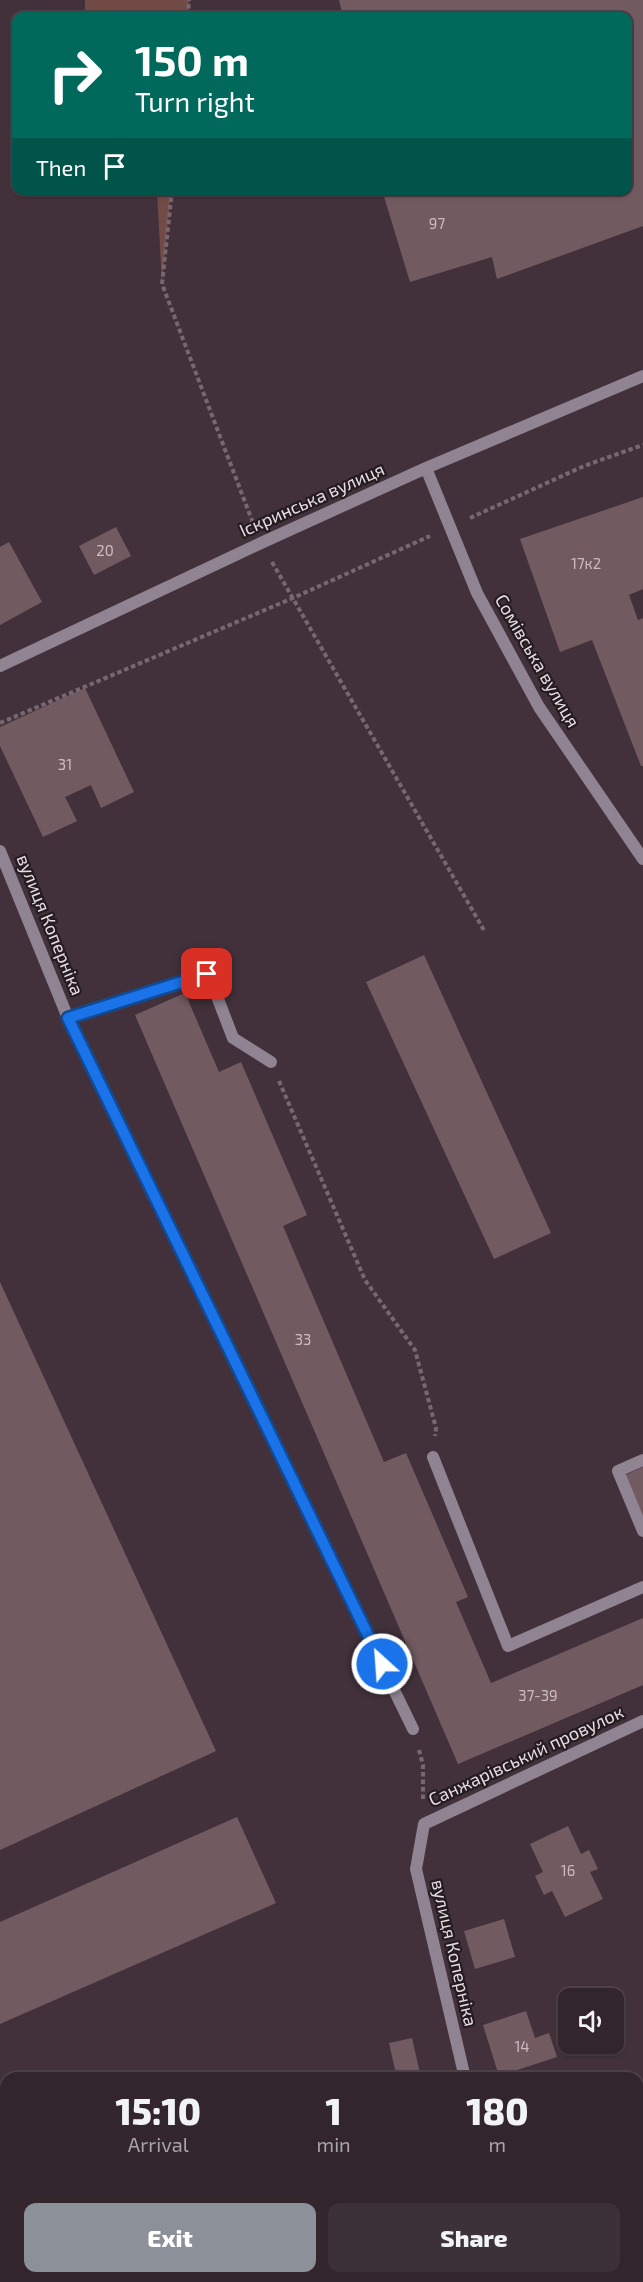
<!DOCTYPE html>
<meta charset="utf-8">
<style>
body{margin:0;font-family:"Exo 2",sans-serif;background:#3d3138;color:#f1f3f6;height:100vh;display:flex;flex-direction:column;font-size:22px;white-space:nowrap}
*{box-sizing:border-box;margin:0}
p{font-size:20px;color:#a8a5a9}
.icon{flex:none;width:33px;height:33px;fill:none;stroke:currentColor;stroke-width:2;stroke-linecap:round;stroke-linejoin:round}
.map{position:relative;flex:1;overflow:hidden}
.drawer{position:absolute;left:0px;top:2072px;width:644px;height:212px;display:flex;flex-direction:column;background:#32252c;border-radius:18px 18px 0 0;box-shadow:0 2px 4px #0004,0 0 0 2px #4d4248}
.drawer>*{flex:none}
.top-card{position:absolute;left:12px;top:12px;width:620px;height:183px;border-radius:12px;box-shadow:0 2px 4px #0004,0 0 0 2px #4d4248;background:#00695c;color:#fff;overflow:hidden}
.controls{position:absolute;left:558px;top:1988px;display:grid;gap:12px}
.controls a{display:grid;place-items:center;width:66px;height:66px;border-radius:12px;background:#32252c;box-shadow:0 2px 4px #0004,0 0 0 2px #4d4248;font-size:30px}
.pin{position:absolute;display:grid;place-items:center;width:51px;height:51px;color:#fff;margin:-26px;border-radius:12px;box-shadow:0 3px 9px #0006}
.me{position:absolute;width:66px;margin:-33px;rotate:334deg;stroke-linejoin:round;filter:drop-shadow(0 0 4px #0008)}
.turn{display:flex;align-items:center;gap:21px;height:126px;padding:0 24px;font-size:27px}
.turn .icon{width:78px;height:78px;stroke-width:2.5}
.turn b{display:block;font-size:42px;line-height:51px}
.then{display:flex;align-items:center;height:57px;padding:0 24px;background:#0003;gap:12px;font-size:22px}
.eta{display:flex;justify-content:space-evenly;align-items:center;height:102px;text-align:center}
.eta b{font-size:36px;font-weight:800;line-height:42px}
.primary-button{display:flex;gap:12px;margin-top:auto;padding:12px 24px}
.primary-button a{flex:1;height:69px;border-radius:12px;background:#8c9099;color:#fff;font-size:24px;font-weight:800;line-height:69px;text-align:center}
.primary-button a+a{background:#3d3138;color:#f1f3f6}
.map>svg:first-child{display:block}
</style>
<div class="map">
<svg width="643" height="2282" viewBox="0 0 643 2282">
<rect width="100%" height="100%" fill="#42313b"/>
<path fill="#724a46" d="M 85,0 L 189,0 L 188,16 L 85,16 Z
M 157,191 L 171,191 L 162,284 Z"/>
<path fill="#715b60" d="M 339,0 L 643,0 L 643,226 L 497,279 L 492,257 L 410,282 L 382,190 L 627,190 L 627,16 L 343,16 Z
M 643,497 L 643,589 L 629,595 L 638,620 L 643,618 L 643,766 L 641,766 L 592,640 L 560,652 L 520,539 Z
M 116,527 L 131,556 L 94,575 L 79,546 Z
M 9,542 L 42,602 L 0,625 L 0,547 Z
M 85,688 L 134,792 L 101,808 L 91,785 L 65,797 L 77,821 L 43,837 L 0,746 L 0,727 Z
M 424,955 L 551,1233 L 494,1259 L 366,982 Z
M 185,993 L 219,1072 L 241,1062 L 307,1215 L 283,1226 L 384,1462 L 406,1453 L 468,1597 L 456,1602 L 491,1683 L 643,1618 L 643,1685 L 458,1764 L 135,1015 Z
M 0,1282 L 216,1751 L 0,1850 Z
M 643,1467 L 643,1516 L 623,1476 Z
M 237,1817 L 276,1903 L 0,2024 L 0,1922 Z
M 568,1826 L 581,1854 L 589,1850 L 598,1869 L 590,1872 L 603,1899 L 565,1917 L 552,1891 L 544,1895 L 535,1876 L 543,1872 L 530,1844 Z
M 504,1919 L 515,1957 L 475,1969 L 464,1931 Z
M 526,2011 L 535,2038 L 549,2033 L 557,2057 L 499,2076 L 483,2025 Z
M 412,2038 L 421,2078 L 397,2078 L 389,2043 Z"/>
<g fill="none" stroke-linecap="round" stroke-linejoin="round">
<path stroke="#776870" stroke-width="4" stroke-dasharray="4.5 3" stroke-linecap="butt" d="M 188,16 L 189,0
M 172,190 L 162,284 L 253,523
M 470,518 L 584,466 L 643,445
M 272,562 L 485,932
M 0,723 L 293,598 L 430,536
M 279,1081 L 365,1280 L 415,1350 L 436,1428 L 435,1436
M 419,1750 L 423,1765 L 423,1799"/>
<path stroke="#908392" stroke-width="12" d="M 68,1018 L 208,973 L 233,1038 L 271,1062
M 433,1457 L 508,1646 L 643,1587
M 643,1460 L 618,1471 L 643,1531"/>
<path stroke="#908392" stroke-width="12" d="M 426,468 L 477,593 L 539,707 L 643,859
M 0,666 L 261,543 L 426,468 L 643,376
M 0,851 L 68,1018 L 413,1729
M 465,2078 L 416,1869 L 424,1824 L 643,1721
M 513,2277 L 514,2282"/>
</g>
<g fill="none" stroke-linecap="round" stroke-linejoin="round">
<defs>
<path id="route" d="M 207,974 L 68,1018 L 382,1664"/>
</defs>
<use href="#route" stroke="#114b97" stroke-width="15"/>
<use href="#route" stroke="#1a73e8" stroke-width="10"/>
</g>
<g text-anchor="middle" stroke-width="4.5" stroke-linejoin="round" paint-order="stroke">
<g font-size="15" fill="#cbbcc2">
<text x="437" y="229">97</text>
<text x="105" y="556">20</text>
<text x="586" y="569">17к2</text>
<text x="65" y="770">31</text>
<text x="303" y="1345">33</text>
<text x="538" y="1701">37-39</text>
<text x="568" y="1876">16</text>
<text x="522" y="2052">14</text>
</g>
<g font-size="18" fill="#e9dde3" stroke="#241c20">
<text transform="translate(312 500) rotate(-24)" y="6">Іскринська вулиця</text>
<text transform="translate(537 661) rotate(60)" y="6">Сомівська вулиця</text>
<text transform="translate(50 925) rotate(68)" y="6">вулиця Коперніка</text>
<text transform="translate(526 1756) rotate(-25)" y="6">Санжарівський провулок</text>
<text transform="translate(454 1953) rotate(77)" y="6">вулиця Коперніка</text>
</g>
</g>
</svg>
<div class="controls">
<a><svg class="icon" aria-label="sound" viewBox="0 0 24 24"><path d="M4 9h4l5-4v14l-5-4H4zM17 9q2 3 0 6"/></svg></a>
</div>
<div class="pin" style="left:207px;top:974px;background:#d93025"><svg class="icon" aria-label="arrive" viewBox="0 0 24 24"><path d="M6 21V4h12l-3 4 3 4H6"/></svg></div>
<svg class="me" style="left:382px;top:1664px" viewBox="-20 -20 40 40"><circle r="17" fill="#1a73e8" stroke="#fff" stroke-width="3"/><path d="M0-11L8 9 0 5-8 9z" fill="#fff"/></svg>
<div class="top-card">
<div class="turn"><svg class="icon" aria-label="right" viewBox="0 0 24 24"><path d="M7 20v-9h11M14 6l5 5-5 5"/></svg><div><b>150 m</b>Turn right</div></div>
<div class="then">Then<svg class="icon" aria-label="arrive" viewBox="0 0 24 24"><path d="M6 21V4h12l-3 4 3 4H6"/></svg></div>
</div>
<section class="drawer">
<div class="eta">
<div><b>15:10</b><p>Arrival</p></div>
<div><b>1</b><p>min</p></div>
<div><b>180</b><p>m</p></div>
</div>
<div class="primary-button"><a>Exit</a><a>Share</a></div>
</section>
</div>
